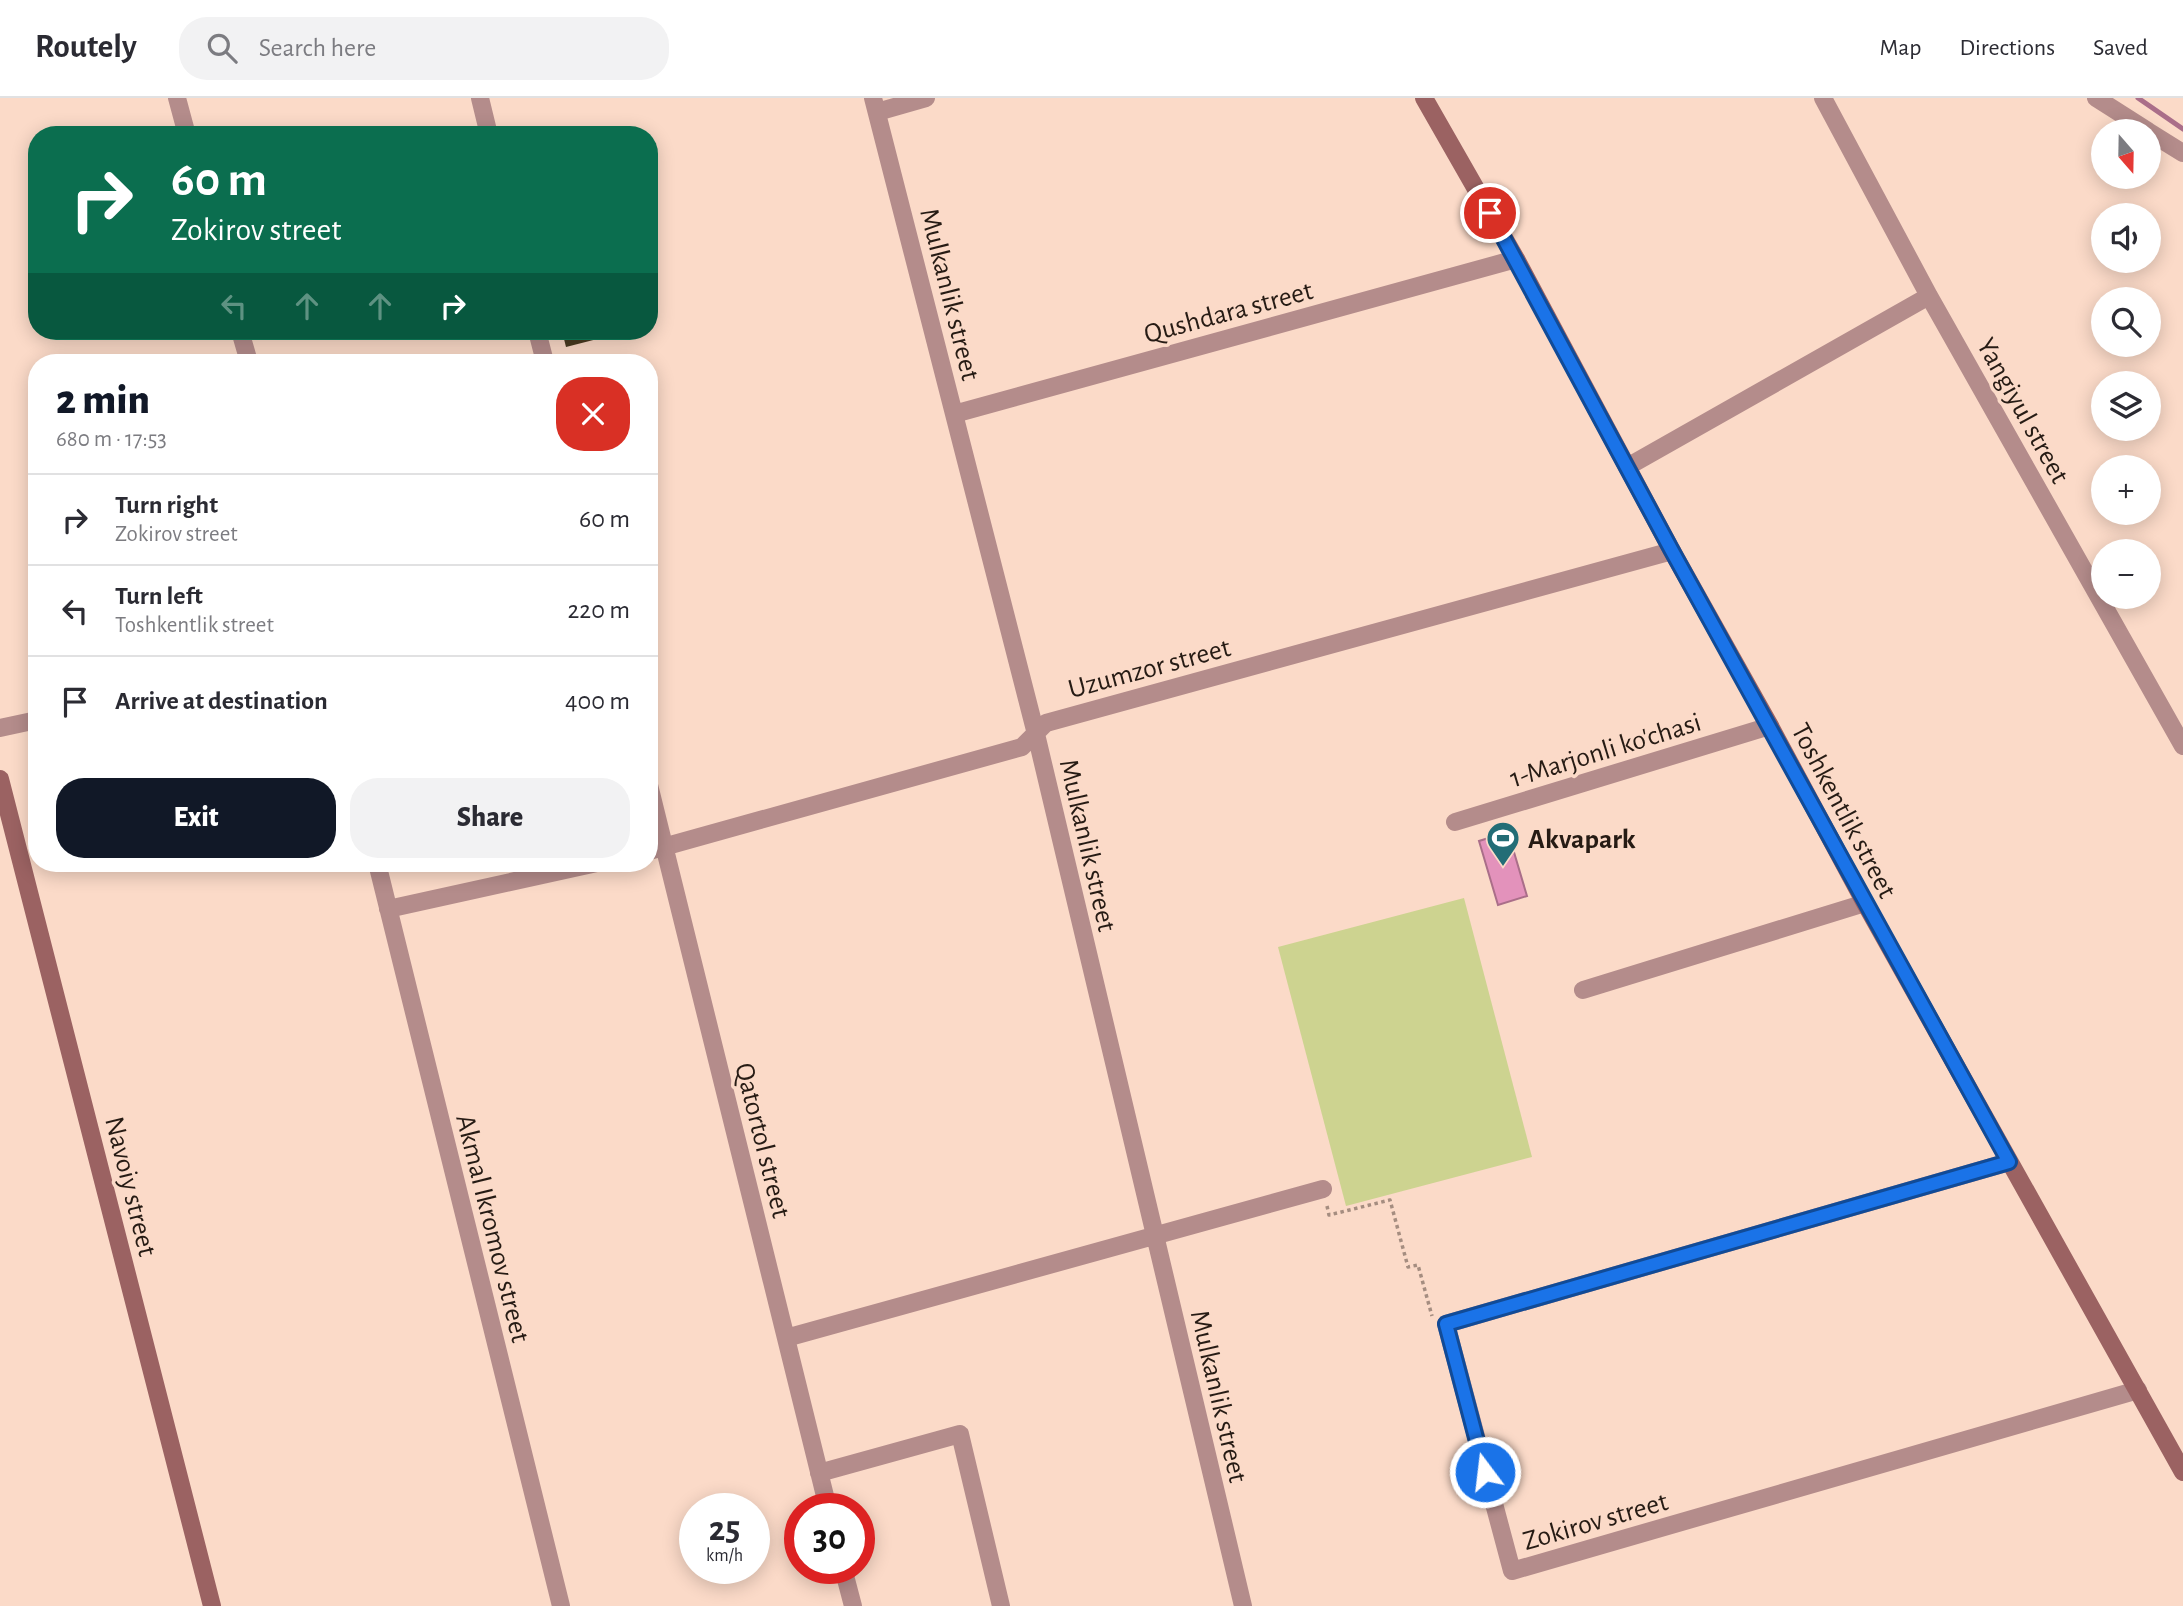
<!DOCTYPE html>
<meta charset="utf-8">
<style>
body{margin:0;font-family:"Alegreya Sans",sans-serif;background:#f2f2f3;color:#2b2b33;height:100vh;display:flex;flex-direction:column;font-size:26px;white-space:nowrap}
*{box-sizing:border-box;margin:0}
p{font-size:23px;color:#7c7c81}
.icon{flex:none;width:38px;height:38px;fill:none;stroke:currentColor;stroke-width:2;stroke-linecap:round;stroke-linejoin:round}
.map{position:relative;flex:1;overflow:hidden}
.drawer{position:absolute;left:28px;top:256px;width:630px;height:518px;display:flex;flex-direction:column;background:#fff;border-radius:28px;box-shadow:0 4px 18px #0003}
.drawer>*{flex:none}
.guide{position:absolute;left:28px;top:28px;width:630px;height:214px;border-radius:28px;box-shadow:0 4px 18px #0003;background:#0b6e4f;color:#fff;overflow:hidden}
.needle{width:46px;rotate:160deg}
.tools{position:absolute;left:2091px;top:21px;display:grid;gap:14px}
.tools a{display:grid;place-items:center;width:70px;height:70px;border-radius:50%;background:#fff;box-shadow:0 4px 18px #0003;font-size:35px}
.speed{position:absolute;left:679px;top:1395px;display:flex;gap:14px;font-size:35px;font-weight:700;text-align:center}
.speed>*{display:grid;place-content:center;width:91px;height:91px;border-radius:50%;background:#fff;box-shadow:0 4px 18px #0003;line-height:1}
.speed small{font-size:18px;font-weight:400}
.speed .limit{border:10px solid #d22;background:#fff;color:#111}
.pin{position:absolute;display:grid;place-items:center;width:60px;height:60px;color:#fff;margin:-30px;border:4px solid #fff;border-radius:50%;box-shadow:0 2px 7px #0007}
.me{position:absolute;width:77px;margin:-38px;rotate:345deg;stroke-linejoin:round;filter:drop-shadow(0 0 5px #0008)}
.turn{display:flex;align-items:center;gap:24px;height:147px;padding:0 28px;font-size:32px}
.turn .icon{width:91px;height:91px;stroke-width:2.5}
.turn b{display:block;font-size:49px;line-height:60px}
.lanes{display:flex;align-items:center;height:66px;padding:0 28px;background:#0003;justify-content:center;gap:35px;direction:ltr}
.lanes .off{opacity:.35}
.round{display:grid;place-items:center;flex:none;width:74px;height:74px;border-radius:28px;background:#f2f2f3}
.head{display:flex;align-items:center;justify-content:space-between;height:119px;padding:0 28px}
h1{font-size:42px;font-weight:800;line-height:52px;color:#111827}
.button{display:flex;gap:14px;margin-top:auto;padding:14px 28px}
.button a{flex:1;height:80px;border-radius:28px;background:#111827;color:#fff;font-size:28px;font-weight:800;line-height:80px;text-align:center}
.button a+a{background:#f2f2f3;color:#2b2b33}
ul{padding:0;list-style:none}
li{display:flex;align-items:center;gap:21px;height:91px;padding:0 28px;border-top:2px solid #e1e1e2}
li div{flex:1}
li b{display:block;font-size:26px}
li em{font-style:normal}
header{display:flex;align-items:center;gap:42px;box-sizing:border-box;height:98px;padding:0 35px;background:#fff;border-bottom:2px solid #e1e1e2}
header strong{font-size:33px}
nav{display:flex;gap:38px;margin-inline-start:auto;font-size:24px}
.search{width:490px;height:63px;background:#f2f2f3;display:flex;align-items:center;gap:18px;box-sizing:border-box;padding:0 24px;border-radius:28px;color:#7c7c81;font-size:26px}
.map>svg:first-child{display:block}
</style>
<header>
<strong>Routely</strong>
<div class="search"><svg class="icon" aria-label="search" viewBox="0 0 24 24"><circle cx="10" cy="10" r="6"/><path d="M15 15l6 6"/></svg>Search here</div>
<nav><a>Map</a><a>Directions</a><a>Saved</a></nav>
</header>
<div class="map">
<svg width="2183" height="1508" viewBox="0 0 2183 1508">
<rect width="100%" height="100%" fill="#fbdac8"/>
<path fill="#cdd390" d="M 1464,800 L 1532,1059 L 1346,1108 L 1278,849 Z"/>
<path fill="#e392bb" stroke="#aa6e89" stroke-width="2" d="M 1508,734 L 1527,798 L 1498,807 L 1479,743 Z"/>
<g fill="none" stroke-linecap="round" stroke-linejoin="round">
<path stroke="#aa6e89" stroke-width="5" d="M 2138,0 L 2183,31"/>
</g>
<path fill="#493b21" d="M 562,233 L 608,233 L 609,238 L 566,249 Z"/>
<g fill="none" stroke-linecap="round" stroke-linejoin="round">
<path stroke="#a58d80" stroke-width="3.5" stroke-dasharray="3.5 3.5" stroke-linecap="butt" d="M 1327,1108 L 1329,1117 L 1390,1102 L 1408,1169 L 1418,1167 L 1432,1218"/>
<path stroke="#b48c8b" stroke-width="18" d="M 177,0 L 187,37
M 480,0 L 489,37
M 873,0 L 1036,636 L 1243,1508
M 1823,0 L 1929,198 L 2183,648
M 2096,0 L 2148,33
M 877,14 L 926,0
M 2149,34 L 2183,55
M 240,233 L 249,264
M 537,233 L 545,264
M 954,316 L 1516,161
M 1627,369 L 1929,198
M 0,630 L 37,622
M 649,687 L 828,1410
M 1455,724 L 1770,628
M 649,753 L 1022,649 L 1046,625 L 1672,453
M 377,765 L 561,1508
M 388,811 L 597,765
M 1583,892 L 1865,805
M 2009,1064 L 1446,1226 L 1512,1473 L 2138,1292
M 786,1240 L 1323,1091
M 819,1375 L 960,1336 L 1001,1508
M 843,1470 L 853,1508"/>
<path stroke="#9b6262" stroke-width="18" d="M 1424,0 L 1516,161 L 1672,453 L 1770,628 L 1865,805 L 2183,1374
M 0,681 L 212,1508"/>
</g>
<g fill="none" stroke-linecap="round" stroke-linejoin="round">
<defs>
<path id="route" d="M 1485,1374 L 1446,1226 L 2009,1064 L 1672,453 L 1490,115"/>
</defs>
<use href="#route" stroke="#114b97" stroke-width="18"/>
<use href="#route" stroke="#1a73e8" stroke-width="12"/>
</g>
<defs>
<symbol id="stadium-pin" viewBox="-11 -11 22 30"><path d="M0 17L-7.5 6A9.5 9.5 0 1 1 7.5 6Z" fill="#236d76" stroke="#fbdac8"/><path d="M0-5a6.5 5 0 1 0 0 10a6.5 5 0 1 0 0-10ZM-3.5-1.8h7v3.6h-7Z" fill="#fff"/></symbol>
</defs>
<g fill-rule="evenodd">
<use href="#stadium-pin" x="1484" y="721" width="38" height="52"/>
</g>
<g text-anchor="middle" stroke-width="7" stroke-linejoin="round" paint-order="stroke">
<g font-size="28" fill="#261b14" stroke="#fbdac8">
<text transform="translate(951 196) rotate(76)" y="10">Mulkanlik street</text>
<text transform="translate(1228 213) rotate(-15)" y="10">Qushdara street</text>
<text transform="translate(2024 312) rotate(61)" y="10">Yangiyul street</text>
<text transform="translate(1149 569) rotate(-15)" y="10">Uzumzor street</text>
<text transform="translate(1605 651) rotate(-17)" y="10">1-Marjonli ko'chasi</text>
<text transform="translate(1845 712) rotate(62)" y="10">Toshkentlik street</text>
<text transform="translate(1089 747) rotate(77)" y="10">Mulkanlik street</text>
<text transform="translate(764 1042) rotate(76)" y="10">Qatortol street</text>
<text transform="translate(132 1088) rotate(76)" y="10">Navoiy street</text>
<text transform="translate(494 1130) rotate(76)" y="10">Akmal Ikromov street</text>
<text transform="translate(1220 1298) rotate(77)" y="10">Mulkanlik street</text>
<text transform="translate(1595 1422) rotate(-16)" y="10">Zokirov street</text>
</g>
<g font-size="28" font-weight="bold" fill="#261b14" stroke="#fbdac8" text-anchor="start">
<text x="1528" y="750">Akvapark</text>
</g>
</g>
</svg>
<div class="tools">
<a><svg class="needle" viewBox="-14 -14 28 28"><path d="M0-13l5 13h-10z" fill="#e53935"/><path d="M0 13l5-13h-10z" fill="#7c7c81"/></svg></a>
<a><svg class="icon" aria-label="sound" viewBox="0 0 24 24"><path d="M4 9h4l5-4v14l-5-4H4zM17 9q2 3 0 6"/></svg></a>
<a><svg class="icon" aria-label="search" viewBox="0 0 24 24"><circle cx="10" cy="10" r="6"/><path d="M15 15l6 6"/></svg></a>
<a><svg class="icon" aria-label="layers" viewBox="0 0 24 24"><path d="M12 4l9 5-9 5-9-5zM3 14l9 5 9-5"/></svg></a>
<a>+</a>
<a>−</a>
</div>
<div class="speed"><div>25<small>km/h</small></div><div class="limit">30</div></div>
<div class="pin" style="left:1490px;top:115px;background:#d93025"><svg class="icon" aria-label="arrive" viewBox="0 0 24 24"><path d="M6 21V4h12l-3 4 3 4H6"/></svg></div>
<svg class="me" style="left:1485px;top:1374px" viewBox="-20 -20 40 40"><circle r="17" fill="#1a73e8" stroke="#fff" stroke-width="3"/><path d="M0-11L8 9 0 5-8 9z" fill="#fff"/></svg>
<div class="guide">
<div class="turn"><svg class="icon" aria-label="right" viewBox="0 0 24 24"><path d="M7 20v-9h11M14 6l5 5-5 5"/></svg><div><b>60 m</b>Zokirov street</div></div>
<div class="lanes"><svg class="icon off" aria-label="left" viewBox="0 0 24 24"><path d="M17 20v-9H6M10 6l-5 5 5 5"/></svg><svg class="icon off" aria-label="ahead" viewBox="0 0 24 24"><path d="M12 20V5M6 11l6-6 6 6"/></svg><svg class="icon off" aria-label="ahead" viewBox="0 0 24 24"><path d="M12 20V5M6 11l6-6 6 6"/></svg><svg class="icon" aria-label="right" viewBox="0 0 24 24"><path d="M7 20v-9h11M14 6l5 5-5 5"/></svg></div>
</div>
<section class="drawer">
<div class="head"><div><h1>2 min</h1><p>680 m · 17:53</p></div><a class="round" style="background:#d93025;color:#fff"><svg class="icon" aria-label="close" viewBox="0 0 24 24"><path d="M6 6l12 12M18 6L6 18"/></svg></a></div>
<ul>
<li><svg class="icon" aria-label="right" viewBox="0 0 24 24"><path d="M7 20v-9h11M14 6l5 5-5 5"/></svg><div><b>Turn right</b><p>Zokirov street</p></div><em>60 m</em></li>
<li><svg class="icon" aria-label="left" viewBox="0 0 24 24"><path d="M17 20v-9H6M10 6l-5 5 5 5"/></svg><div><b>Turn left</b><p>Toshkentlik street</p></div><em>220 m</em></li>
<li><svg class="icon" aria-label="arrive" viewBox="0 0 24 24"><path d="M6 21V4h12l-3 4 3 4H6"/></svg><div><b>Arrive at destination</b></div><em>400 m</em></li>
</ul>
<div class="button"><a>Exit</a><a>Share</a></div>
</section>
</div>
